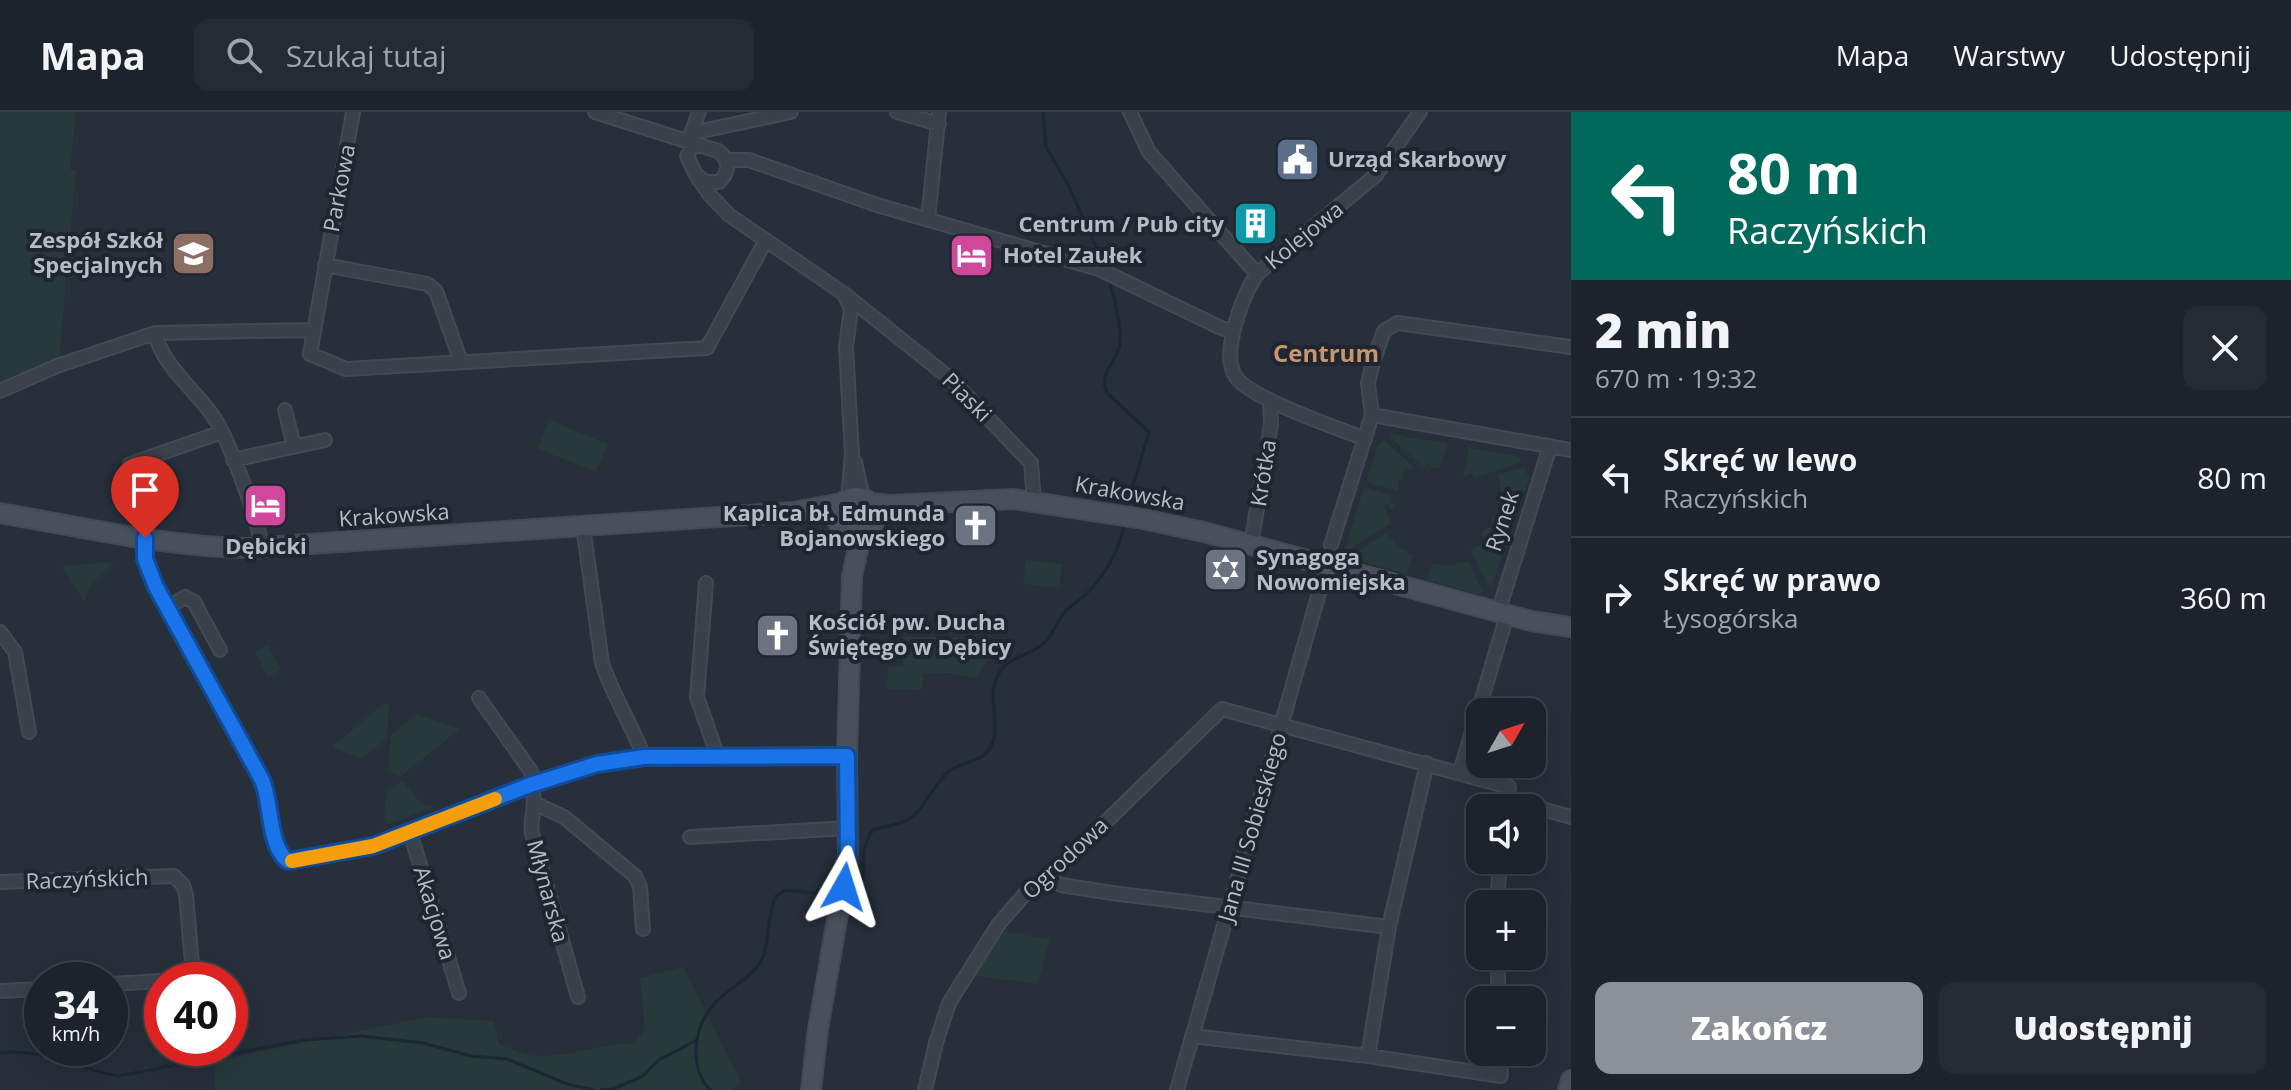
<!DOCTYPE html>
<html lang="pl">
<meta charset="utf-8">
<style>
body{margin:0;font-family:"Open Sans",sans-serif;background:#252b34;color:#f1f3f6;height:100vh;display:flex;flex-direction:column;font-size:30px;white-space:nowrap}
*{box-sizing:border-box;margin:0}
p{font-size:26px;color:#a0a4a9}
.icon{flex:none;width:44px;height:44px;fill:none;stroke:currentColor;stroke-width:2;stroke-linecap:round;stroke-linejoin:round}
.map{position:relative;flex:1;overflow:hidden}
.panel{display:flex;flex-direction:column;background:#1c232c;width:720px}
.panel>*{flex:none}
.top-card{background:#00695c;color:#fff;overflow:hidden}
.needle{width:52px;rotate:51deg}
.tools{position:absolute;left:1466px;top:586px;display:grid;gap:16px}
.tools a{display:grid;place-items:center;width:80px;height:80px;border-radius:16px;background:#1c232c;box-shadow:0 8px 32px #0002,0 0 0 2px #3a4048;font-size:40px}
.speed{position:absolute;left:24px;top:850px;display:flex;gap:16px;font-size:40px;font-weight:700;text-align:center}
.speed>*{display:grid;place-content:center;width:104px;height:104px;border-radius:50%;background:#1c232c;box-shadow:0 8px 32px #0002,0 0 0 2px #3a4048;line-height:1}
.speed small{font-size:20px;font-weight:400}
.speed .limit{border:12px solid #d22;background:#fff;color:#111}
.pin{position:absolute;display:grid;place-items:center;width:68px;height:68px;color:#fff;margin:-82px -34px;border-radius:50% 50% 50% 0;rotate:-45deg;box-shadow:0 0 8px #0007}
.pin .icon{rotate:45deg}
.me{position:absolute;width:88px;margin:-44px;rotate:6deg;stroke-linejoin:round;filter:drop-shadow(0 0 6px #0008)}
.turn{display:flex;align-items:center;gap:28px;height:168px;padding:0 24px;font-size:36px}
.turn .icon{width:104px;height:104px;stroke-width:2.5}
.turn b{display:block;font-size:56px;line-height:68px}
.round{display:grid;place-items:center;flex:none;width:84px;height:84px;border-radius:16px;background:#252b34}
.head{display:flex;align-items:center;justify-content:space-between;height:136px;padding:0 24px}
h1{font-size:48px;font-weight:800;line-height:60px}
.cta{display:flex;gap:16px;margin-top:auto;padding:16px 24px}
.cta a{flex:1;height:92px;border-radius:16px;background:#8c9099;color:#fff;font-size:32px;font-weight:800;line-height:92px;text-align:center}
.cta a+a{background:#252b34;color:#f1f3f6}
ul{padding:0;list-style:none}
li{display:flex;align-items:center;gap:24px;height:120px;padding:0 24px;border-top:2px solid #3a4048}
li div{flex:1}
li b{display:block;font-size:30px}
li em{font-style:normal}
header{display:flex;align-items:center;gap:48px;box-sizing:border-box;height:112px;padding:0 40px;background:#1c232c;border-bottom:2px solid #3a4048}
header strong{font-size:38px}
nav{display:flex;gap:44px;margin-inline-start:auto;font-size:28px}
.search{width:560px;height:72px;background:#252b34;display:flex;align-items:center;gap:20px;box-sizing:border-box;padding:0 28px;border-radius:16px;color:#a0a4a9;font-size:30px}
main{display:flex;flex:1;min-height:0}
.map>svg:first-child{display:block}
</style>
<header>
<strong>Mapa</strong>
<div class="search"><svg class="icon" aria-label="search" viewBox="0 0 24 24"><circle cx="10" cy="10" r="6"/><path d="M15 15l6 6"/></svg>Szukaj tutaj</div>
<nav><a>Mapa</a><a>Warstwy</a><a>Udostępnij</a></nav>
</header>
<main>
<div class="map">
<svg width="1571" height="978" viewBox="0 0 1571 978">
<rect width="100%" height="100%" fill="#262f3a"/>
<path fill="#28393b" d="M 0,0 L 76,0 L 70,58 L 76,58 L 59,249 L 0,274 Z
M 549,308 L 608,332 L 596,360 L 538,337 Z
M 1392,321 L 1411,326 L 1448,331 L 1440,355 L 1434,357 L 1429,351 L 1423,355 L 1390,325 Z
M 1384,328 L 1414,355 L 1411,358 L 1405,356 L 1403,368 L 1399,368 L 1398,379 L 1366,370 L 1378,333 Z
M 1467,335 L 1519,345 L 1522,350 L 1474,366 L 1471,361 L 1465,365 L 1463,362 L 1468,343 Z
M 1524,355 L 1529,366 L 1512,416 L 1491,410 L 1494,404 L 1500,403 L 1501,407 L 1510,409 L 1515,395 L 1506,391 L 1501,395 L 1499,392 L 1501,378 L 1498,363 Z
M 1364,375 L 1390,383 L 1391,391 L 1394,390 L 1396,396 L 1390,398 L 1388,392 L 1384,393 L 1391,411 L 1348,438 L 1346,435 Z
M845 405a11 11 0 1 1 22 0a11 11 0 1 1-22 0Z
M 1487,415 L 1509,423 L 1492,475 L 1485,468 L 1470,437 L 1481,433 L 1484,426 L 1481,422 Z
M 1386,421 L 1398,434 L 1413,444 L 1407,462 L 1353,447 L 1351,443 Z
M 1026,448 L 1062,452 L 1059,476 L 1023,472 Z
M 1469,449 L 1482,479 L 1481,483 L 1427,468 L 1432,452 L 1450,453 Z
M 115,450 L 91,473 L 84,490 L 61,454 Z
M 903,525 L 957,525 L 979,531 L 995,528 L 1000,532 L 975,566 L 950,561 L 923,562 L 922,578 L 887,577 L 888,555 L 903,554 Z
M 268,533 L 281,558 L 268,565 L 255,540 Z
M 384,591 L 389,593 L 387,626 L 361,647 L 332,635 Z
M 417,602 L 460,617 L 400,665 L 388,659 L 391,623 Z
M 402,668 L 422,692 L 434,695 L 387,713 L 384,707 L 386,682 Z
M 1003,819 L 1050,827 L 1038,872 L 976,864 C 977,847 993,831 1003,819 Z
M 683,855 L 741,970 L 733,978 L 215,978 L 215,949 L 427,905 L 494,909 L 499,932 C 508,935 519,941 529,943 C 561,948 601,931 635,931 L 645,916 L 640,866 Z"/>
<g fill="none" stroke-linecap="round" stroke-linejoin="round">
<path stroke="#1b2636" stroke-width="3" d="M 1043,0 L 1046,35 L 1068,72 L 1104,153
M 1109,168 C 1114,182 1122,219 1120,233 C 1116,251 1098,261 1107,281 L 1149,320 L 1126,396
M 848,782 L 855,781 C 872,763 855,739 874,717 C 886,715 898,713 909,707 C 924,698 933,673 948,660 C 963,647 989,652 994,626 C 999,603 984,577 1003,556 C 1014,543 1032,543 1044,531 C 1053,523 1056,510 1064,501 C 1071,493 1080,488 1087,481 C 1106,462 1119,438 1124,412
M 0,941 C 41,935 80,958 119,964 L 304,928 L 361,924 L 423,931 L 471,944 L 507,947 L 567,972 L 594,978
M 601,978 L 613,977 L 643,964 L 659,948 L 697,928
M 710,978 C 687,953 694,911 718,888 C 732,874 754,865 763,845 C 770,826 767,803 776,784 L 785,778 L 836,783"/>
<defs>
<path id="street" d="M 353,0 L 310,242 L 346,257 L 707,236 L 766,128
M 595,0 L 718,39 C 730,48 730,60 719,70 L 705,70 L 695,61 L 687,44 L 691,36 L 696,33
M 897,0 L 939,12
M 1130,0 L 1149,40 L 1257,162
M 697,20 L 791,0
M 689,27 L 699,0
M 726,48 L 749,48 L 877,93 L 1099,157 L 1221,216 L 1233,219
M 698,66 L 709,82 L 729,103 L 843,181 L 952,268 L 1031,351 L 1034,389
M 928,108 L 939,0
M 325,153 L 427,172 L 436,179 L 461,250
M 845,184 L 851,197 L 846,235 L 852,342 L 848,387
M 155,221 C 162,254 197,279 215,307 C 230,330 258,408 262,435
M 0,279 L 57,254 L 155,221 L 313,218
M 285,298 L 294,334
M 1372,303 L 1571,338
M 1365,327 C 1338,316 1246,286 1234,262 C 1227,246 1231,229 1235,213 C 1240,195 1246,178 1257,162 L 1376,63 L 1420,0
M 233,348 L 325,328
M 855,350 L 863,386
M 130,352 L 222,320
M 583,414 L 602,551 C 613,584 632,613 644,645
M 145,426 L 145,447 L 156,475 L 262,668 C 272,691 268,734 288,749 L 373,734 L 530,673 L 597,652 L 644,645 L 847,644
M 1251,433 L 1271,312 L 1270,288
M 1331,433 L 1372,303 L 1368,271 L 1373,250 L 1384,219 L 1397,211 L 1405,212 L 1571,235
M 706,471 L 697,585 L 718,645
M 167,496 L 185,485 L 194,490 L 220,538
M 1498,501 L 1550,334
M 0,520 L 15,540 L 29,620
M 479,586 L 530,658 L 536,671
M 1460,660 L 1507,503
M 530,673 C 539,693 529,702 532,722 L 578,885
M 536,692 L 564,705 L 635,764 L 640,775 L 643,817
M 410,720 L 459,881
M 690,725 L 848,716
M 1047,767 L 1061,773 L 1112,781 L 1389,815
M 0,770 L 174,764 L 183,773 L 186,783 L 192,852 L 183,865 L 174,868
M 1497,792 L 1500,748
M 1498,844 L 1498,888
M 110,872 L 162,869
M 0,879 L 42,877
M 1192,924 L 1368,944 L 1501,964 L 1500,940
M 1368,944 L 1389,815 L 1427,651
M 925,978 L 936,931 L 949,891 L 998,813 L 1030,776 L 1047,767 L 1222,597 L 1509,675 L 1506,687 L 1571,705
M 1177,978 L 1327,453"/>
<path id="secondary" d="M837 404a19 19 0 1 1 38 0a19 19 0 1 1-38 0Z
M 870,391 L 891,393 L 1013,387 L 1143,407 L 1204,420 L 1531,509 L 1571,515
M 0,401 C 82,415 165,435 248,436 L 794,400 L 842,391
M 811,978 L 818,917 L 848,744 L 847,644 L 852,464 L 861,423
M 1568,978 L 1571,968"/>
</defs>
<use href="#street" stroke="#434a53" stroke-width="16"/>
<use href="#secondary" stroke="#434a53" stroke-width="22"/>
<use href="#street" stroke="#3a414a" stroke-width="12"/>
<use href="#secondary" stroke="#48505d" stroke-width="18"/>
</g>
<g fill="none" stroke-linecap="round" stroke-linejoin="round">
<defs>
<path id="route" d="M 145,426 L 145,447 L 156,475 L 262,668 C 272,691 268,735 288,749 L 373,734 L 530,673 L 597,652 L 644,645 L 847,644 L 848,744 L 844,775"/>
</defs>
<use href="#route" stroke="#114b97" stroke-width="20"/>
<use href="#route" stroke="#1a73e8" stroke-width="14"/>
<path stroke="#f59e0b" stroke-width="14" d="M 292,749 L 373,734 L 495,687"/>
</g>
<defs>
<symbol id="civic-square" viewBox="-11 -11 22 22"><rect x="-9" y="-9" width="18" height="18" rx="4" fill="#5c6f8a" stroke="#1f262f"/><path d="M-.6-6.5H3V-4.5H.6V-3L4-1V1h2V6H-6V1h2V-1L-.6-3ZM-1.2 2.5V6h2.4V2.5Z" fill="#fff"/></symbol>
<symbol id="building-square" viewBox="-11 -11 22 22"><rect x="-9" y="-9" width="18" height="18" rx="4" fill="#0f9aa8" stroke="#1f262f"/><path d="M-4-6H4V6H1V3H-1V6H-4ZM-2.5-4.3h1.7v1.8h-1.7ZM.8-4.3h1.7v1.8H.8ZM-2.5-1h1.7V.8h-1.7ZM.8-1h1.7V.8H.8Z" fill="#fff"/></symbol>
<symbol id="school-square" viewBox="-11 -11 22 22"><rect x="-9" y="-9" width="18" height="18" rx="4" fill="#8d6e63" stroke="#1f262f"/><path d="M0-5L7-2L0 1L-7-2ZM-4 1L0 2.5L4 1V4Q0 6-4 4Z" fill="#fff"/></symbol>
<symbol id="hotel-square" viewBox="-11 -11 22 22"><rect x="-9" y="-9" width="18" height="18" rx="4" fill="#d1479c" stroke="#1f262f"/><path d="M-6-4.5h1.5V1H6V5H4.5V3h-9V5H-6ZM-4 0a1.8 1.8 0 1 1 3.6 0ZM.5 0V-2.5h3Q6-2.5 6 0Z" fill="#fff"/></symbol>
<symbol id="church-square" viewBox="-11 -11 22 22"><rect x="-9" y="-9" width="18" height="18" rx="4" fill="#6b7280" stroke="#1f262f"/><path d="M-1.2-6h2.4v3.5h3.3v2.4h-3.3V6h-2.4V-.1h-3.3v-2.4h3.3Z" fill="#fff"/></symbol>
<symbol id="synagogue-square" viewBox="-11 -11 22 22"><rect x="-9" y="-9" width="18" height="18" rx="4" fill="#6b7280" stroke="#1f262f"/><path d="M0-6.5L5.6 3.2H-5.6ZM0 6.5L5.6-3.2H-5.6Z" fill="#fff"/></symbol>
</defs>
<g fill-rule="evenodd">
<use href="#civic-square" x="1272" y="22" width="51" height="51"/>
<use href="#building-square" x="1230" y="86" width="51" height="51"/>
<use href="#school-square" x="168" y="116" width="51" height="51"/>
<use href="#hotel-square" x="946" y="118" width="51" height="51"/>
<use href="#hotel-square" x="240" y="368" width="51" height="51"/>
<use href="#church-square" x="950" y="388" width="51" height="51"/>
<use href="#synagogue-square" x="1200" y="432" width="51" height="51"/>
<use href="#church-square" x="752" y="498" width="51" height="51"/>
</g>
<g text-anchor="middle" stroke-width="8" stroke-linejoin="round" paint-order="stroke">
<g font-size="22" font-weight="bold" fill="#b6bcc6" stroke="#1f262f" text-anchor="start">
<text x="1328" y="55">Urząd Skarbowy</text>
<text x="1224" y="120" text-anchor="end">Centrum / Pub city</text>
<text x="163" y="136" text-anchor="end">Zespół Szkół<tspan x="163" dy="25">Specjalnych</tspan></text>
<text x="1003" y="151">Hotel Zaułek</text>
<text x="945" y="409" text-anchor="end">Kaplica bł. Edmunda<tspan x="945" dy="25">Bojanowskiego</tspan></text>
<text x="266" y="442" text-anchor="middle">Dębicki</text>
<text x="1256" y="453">Synagoga<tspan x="1256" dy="25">Nowomiejska</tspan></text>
<text x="808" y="518">Kościół pw. Ducha<tspan x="808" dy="25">Świętego w Dębicy</tspan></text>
</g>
<g font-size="22" fill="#b6bcc6" stroke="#1f262f">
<text transform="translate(339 76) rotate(-79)" y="8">Parkowa</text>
<text transform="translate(1304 123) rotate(-39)" y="8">Kolejowa</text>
<text transform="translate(967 285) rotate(45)" y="8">Piaski</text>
<text transform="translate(1263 361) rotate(-81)" y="8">Krótka</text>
<text transform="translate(1130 381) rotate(10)" y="8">Krakowska</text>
<text transform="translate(394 403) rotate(-4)" y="8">Krakowska</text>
<text transform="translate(1502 409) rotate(-72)" y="8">Rynek</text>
<text transform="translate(1252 715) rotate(-74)" y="8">Jana III Sobieskiego</text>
<text transform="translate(1065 746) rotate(-43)" y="8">Ogrodowa</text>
<text transform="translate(87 767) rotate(-2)" y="8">Raczyńskich</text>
<text transform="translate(548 779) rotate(75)" y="8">Młynarska</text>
<text transform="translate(435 801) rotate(73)" y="8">Akacjowa</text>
</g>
<g font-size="24" font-weight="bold" fill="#c7966f" stroke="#1f262f">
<text x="1326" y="250">Centrum</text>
</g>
</g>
</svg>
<div class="tools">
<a><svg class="needle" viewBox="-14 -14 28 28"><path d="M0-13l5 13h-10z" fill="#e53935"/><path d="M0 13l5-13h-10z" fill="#a0a4a9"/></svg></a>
<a><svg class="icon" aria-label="sound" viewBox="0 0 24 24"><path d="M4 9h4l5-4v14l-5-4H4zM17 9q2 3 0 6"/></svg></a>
<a>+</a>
<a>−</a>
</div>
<div class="speed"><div>34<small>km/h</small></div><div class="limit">40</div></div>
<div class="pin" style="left:145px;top:426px;background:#d93025"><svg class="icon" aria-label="arrive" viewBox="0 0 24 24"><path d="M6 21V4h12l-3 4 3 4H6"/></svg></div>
<svg class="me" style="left:844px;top:775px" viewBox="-20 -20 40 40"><path d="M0-17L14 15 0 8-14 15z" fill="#1a73e8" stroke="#fff" stroke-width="4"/></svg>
</div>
<section class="panel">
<div class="top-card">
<div class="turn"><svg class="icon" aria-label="left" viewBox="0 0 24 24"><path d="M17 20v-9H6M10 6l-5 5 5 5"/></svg><div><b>80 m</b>Raczyńskich</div></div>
</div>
<div class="head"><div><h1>2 min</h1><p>670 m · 19:32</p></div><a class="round"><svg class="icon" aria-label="close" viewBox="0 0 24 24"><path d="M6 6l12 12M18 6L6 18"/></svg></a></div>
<ul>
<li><svg class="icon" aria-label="left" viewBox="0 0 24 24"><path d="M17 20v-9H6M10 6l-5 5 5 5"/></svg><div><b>Skręć w lewo</b><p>Raczyńskich</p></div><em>80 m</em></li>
<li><svg class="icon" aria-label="right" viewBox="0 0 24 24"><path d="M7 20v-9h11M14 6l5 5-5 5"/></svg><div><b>Skręć w prawo</b><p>Łysogórska</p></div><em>360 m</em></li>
</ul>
<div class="cta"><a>Zakończ</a><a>Udostępnij</a></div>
</section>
</main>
